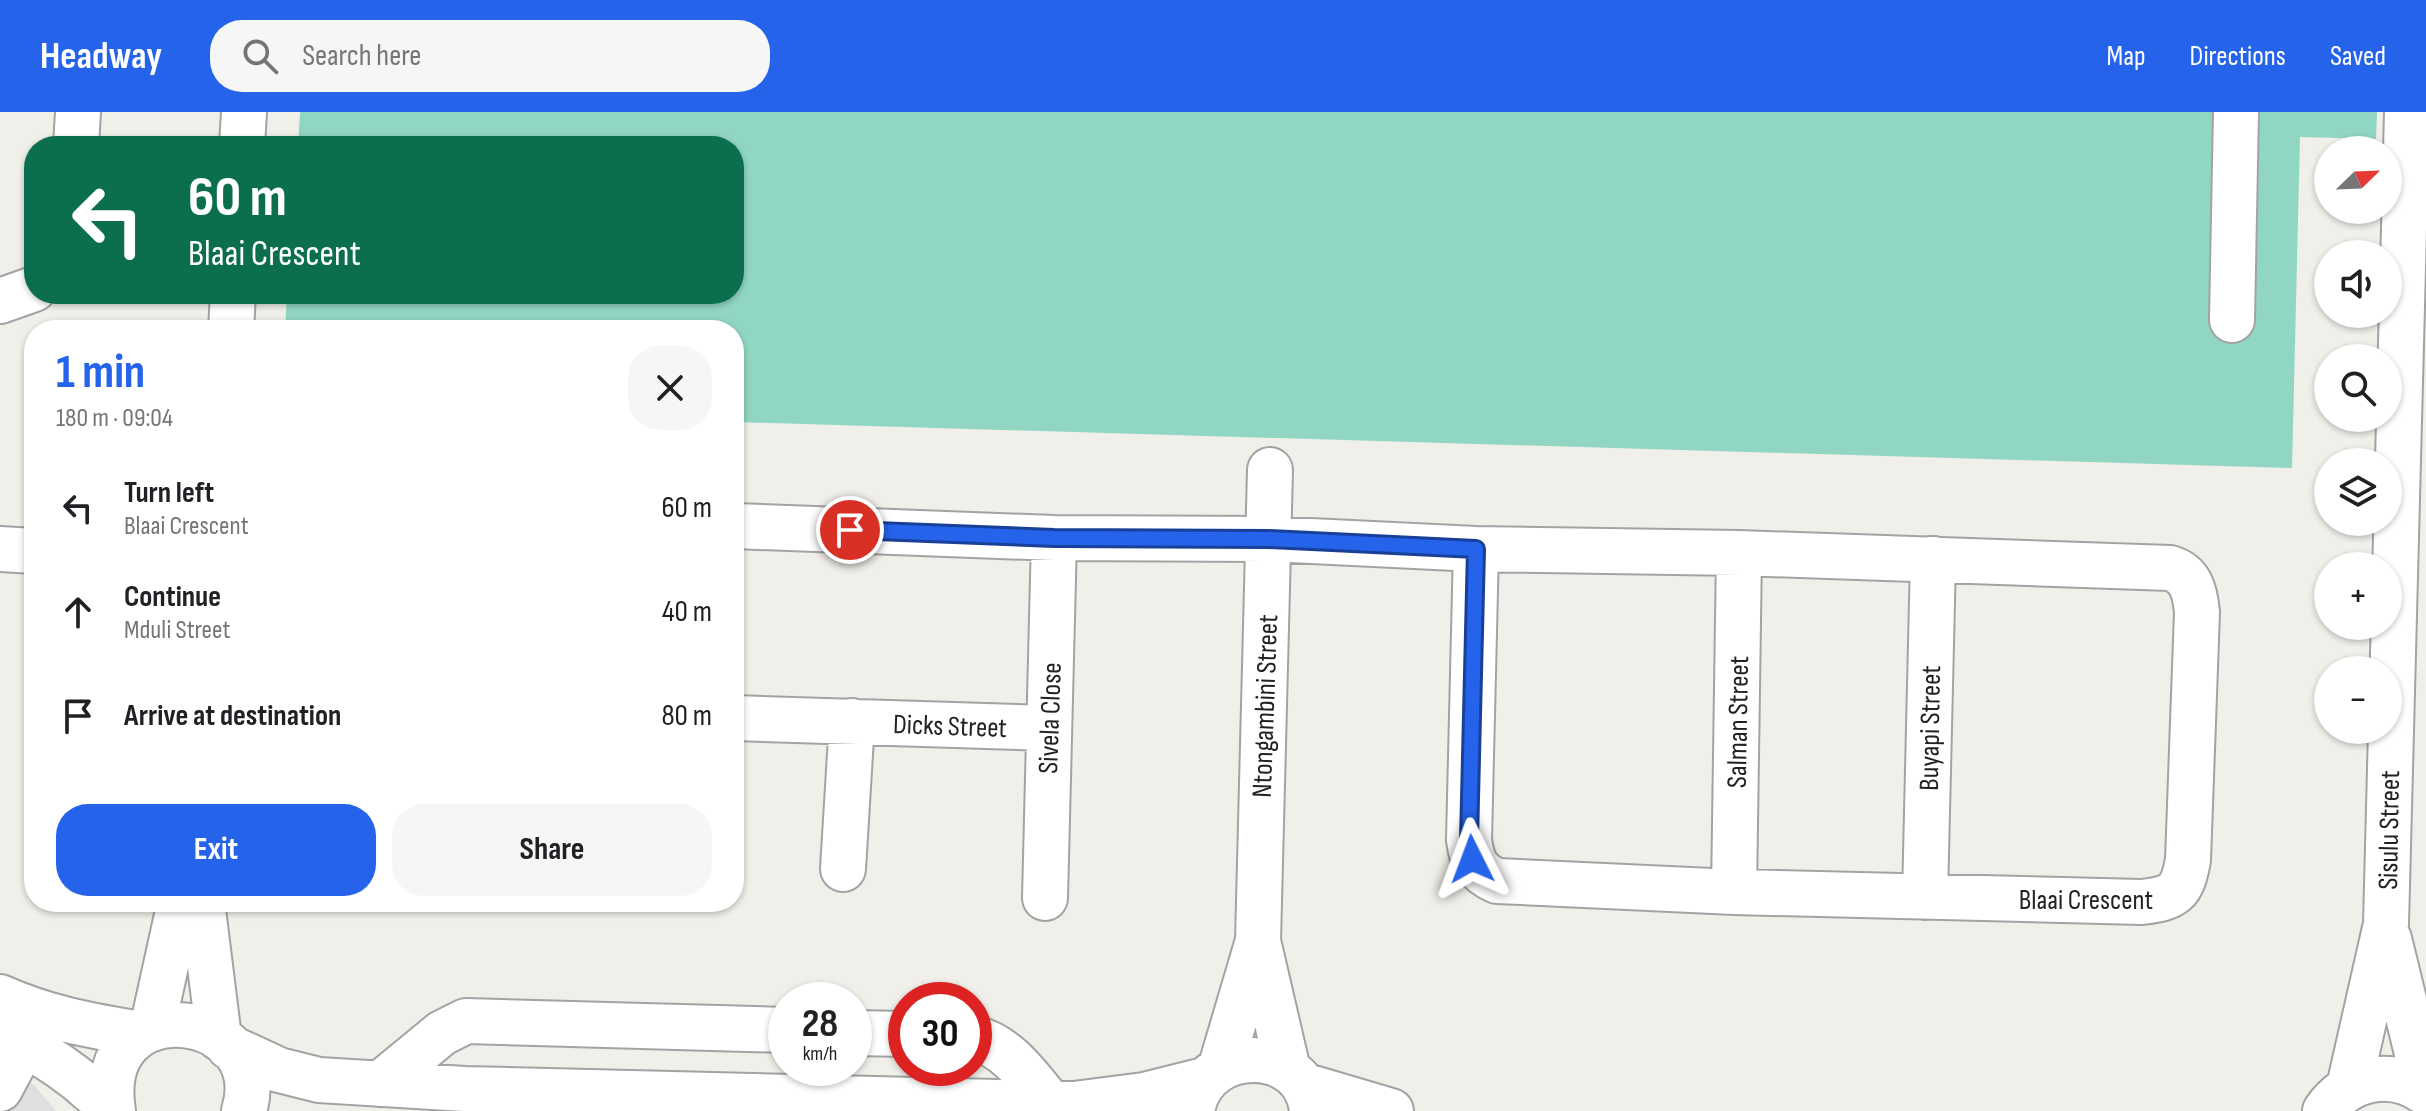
<!DOCTYPE html>
<meta charset="utf-8">
<style>
body{margin:0;font-family:"Sofia Sans Condensed",sans-serif;background:#f6f6f6;color:#202124;height:100vh;display:flex;flex-direction:column;font-size:30px;white-space:nowrap}
*{box-sizing:border-box;margin:0}
p{font-size:26px;color:#757577}
.icon{flex:none;width:44px;height:44px;fill:none;stroke:currentColor;stroke-width:2;stroke-linecap:round;stroke-linejoin:round}
.map{position:relative;flex:1;overflow:hidden}
.side{position:absolute;left:24px;top:208px;width:720px;height:592px;display:flex;flex-direction:column;background:#fff;border-radius:32px;box-shadow:0 2px 6px #0004}
.side>*{flex:none}
.hud{position:absolute;left:24px;top:24px;width:720px;height:168px;border-radius:32px;box-shadow:0 2px 6px #0004;background:#0b6e4f;color:#fff;overflow:hidden}
.needle{width:52px;rotate:67deg}
.tools{position:absolute;left:2314px;top:24px;display:grid;gap:16px}
.tools a{display:grid;place-items:center;width:88px;height:88px;border-radius:50%;background:#fff;box-shadow:0 2px 6px #0004;font-size:40px}
.speed{position:absolute;left:768px;top:870px;display:flex;gap:16px;font-size:40px;font-weight:700;text-align:center}
.speed>*{display:grid;place-content:center;width:104px;height:104px;border-radius:50%;background:#fff;box-shadow:0 2px 6px #0004;line-height:1}
.speed small{font-size:20px;font-weight:400}
.speed .limit{border:12px solid #d22;background:#fff;color:#111}
.pin{position:absolute;display:grid;place-items:center;width:68px;height:68px;color:#fff;margin:-34px;border:4px solid #fff;border-radius:50%;box-shadow:0 2px 8px #0007}
.me{position:absolute;width:88px;margin:-44px;rotate:357deg;stroke-linejoin:round;filter:drop-shadow(0 0 6px #0008)}
.turn{display:flex;align-items:center;gap:28px;height:168px;padding:0 32px;font-size:36px}
.turn .icon{width:104px;height:104px;stroke-width:2.5}
.turn b{display:block;font-size:56px;line-height:68px}
.round{display:grid;place-items:center;flex:none;width:84px;height:84px;border-radius:32px;background:#f6f6f6}
.summary{display:flex;align-items:center;justify-content:space-between;height:136px;padding:0 32px}
h1{font-size:48px;font-weight:700;line-height:60px;color:#2563eb}
.action{display:flex;gap:16px;margin-top:auto;padding:16px 32px}
.action a{flex:1;height:92px;border-radius:32px;background:#2563eb;color:#fff;font-size:32px;font-weight:700;line-height:92px;text-align:center}
.action a+a{background:#f6f6f6;color:#202124}
ul{padding:0;list-style:none}
li{display:flex;align-items:center;gap:24px;height:104px;padding:0 32px}
li div{flex:1}
li b{display:block;font-size:30px}
li em{font-style:normal}
header{display:flex;align-items:center;gap:48px;box-sizing:border-box;height:112px;padding:0 40px;background:#2563eb;color:#fff}
header strong{font-size:38px}
nav{display:flex;gap:44px;margin-inline-start:auto;font-size:28px}
.search{width:560px;height:72px;background:#f6f6f6;display:flex;align-items:center;gap:20px;box-sizing:border-box;padding:0 28px;border-radius:32px;color:#757577;font-size:30px}
.map>svg:first-child{display:block}
</style>
<header>
<strong>Headway</strong>
<div class="search"><svg class="icon" aria-label="search" viewBox="0 0 24 24"><circle cx="10" cy="10" r="6"/><path d="M15 15l6 6"/></svg>Search here</div>
<nav><a>Map</a><a>Directions</a><a>Saved</a></nav>
</header>
<div class="map">
<svg width="2426" height="999" viewBox="0 0 2426 999">
<rect width="100%" height="100%" fill="#f1efe9"/>
<path fill="#dfdfdf" d="M 0,955 L 34,973 L 56,999 L 0,999 Z"/>
<path fill="#91d6c3" d="M 300,0 L 2377,0 L 2376,27 L 2300,25 L 2292,356 L 734,310 L 734,218 L 285,218 L 287,182 L 734,182 L 734,34 L 298,34 Z"/>
<g fill="none" stroke-linecap="round" stroke-linejoin="round">
<defs>
<path id="minor" d="M 76,34 L 78,0
M 242,34 L 244,0
M 0,189 L 34,177
M 2232,208 L 2236,0
M 231,218 L 233,182
M 1270,358 L 1258,829 L 1288,958
M 734,414 L 1054,426 L 1268,427 L 1476,437 L 1739,441 L 2170,456 C 2191,462 2195,480 2197,500 L 2188,748 C 2182,781 2175,786 2142,790 L 1734,780 L 1497,769 C 1476,760 1472,749 1469,728 L 1476,437
M 0,437 L 34,439
M 734,606 L 1048,616
M 843,757 L 852,609
M 1734,780 L 1739,441
M 1925,785 L 1933,447
M 1045,786 L 1054,426
M 202,790 L 219,926
M 2389,827 L 2426,978
M 0,885 C 47,906 91,914 141,922
M 152,917 L 180,790
M 0,921 C 44,941 79,964 112,999
M 854,921 L 906,922
M 974,926 C 1008,934 1029,966 1050,991
M 229,935 L 279,958 L 319,968 L 465,977 L 1074,992 L 1144,983 L 1204,968
M 1221,954 L 1257,832
M 380,972 L 442,921 L 466,909 L 786,918
M 1303,973 L 1391,999
M 2349,975 L 2386,812 L 2407,0
M 0,977 L 24,932
M 1193,994 C 1207,931 1306,933 1312,999
M 113,999 C 93,872 275,897 244,999
M 2325,999 C 2348,965 2392,956 2426,981"/>
</defs>
<use href="#minor" stroke="#a3a3a3" stroke-width="48"/>
<use href="#minor" stroke="#fff" stroke-width="44"/>
</g>
<g fill="none" stroke-linecap="round" stroke-linejoin="round">
<defs>
<path id="route" d="M 850,418 L 1054,426 L 1268,427 L 1476,437 L 1469,728 L 1472,747"/>
</defs>
<use href="#route" stroke="#184099" stroke-width="20"/>
<use href="#route" stroke="#2563eb" stroke-width="14"/>
</g>
<g text-anchor="middle" stroke-width="6" stroke-linejoin="round" paint-order="stroke">
<g font-size="28" fill="#222" stroke="#fff">
<text transform="translate(1264 594) rotate(-88)" y="10">Ntongambini Street</text>
<text transform="translate(1049 606) rotate(-88)" y="10">Sivela Close</text>
<text transform="translate(1737 610) rotate(-89)" y="10">Salman Street</text>
<text transform="translate(950 613) rotate(2)" y="10">Dicks Street</text>
<text transform="translate(1929 616) rotate(-89)" y="10">Buyapi Street</text>
<text transform="translate(2388 718) rotate(-89)" y="10">Sisulu Street</text>
<text x="2086" y="797">Blaai Crescent</text>
</g>
</g>
</svg>
<div class="tools">
<a><svg class="needle" viewBox="-14 -14 28 28"><path d="M0-13l5 13h-10z" fill="#e53935"/><path d="M0 13l5-13h-10z" fill="#757577"/></svg></a>
<a><svg class="icon" aria-label="sound" viewBox="0 0 24 24"><path d="M4 9h4l5-4v14l-5-4H4zM17 9q2 3 0 6"/></svg></a>
<a><svg class="icon" aria-label="search" viewBox="0 0 24 24"><circle cx="10" cy="10" r="6"/><path d="M15 15l6 6"/></svg></a>
<a><svg class="icon" aria-label="layers" viewBox="0 0 24 24"><path d="M12 4l9 5-9 5-9-5zM3 14l9 5 9-5"/></svg></a>
<a>+</a>
<a>−</a>
</div>
<div class="speed"><div>28<small>km/h</small></div><div class="limit">30</div></div>
<div class="pin" style="left:850px;top:418px;background:#d93025"><svg class="icon" aria-label="arrive" viewBox="0 0 24 24"><path d="M6 21V4h12l-3 4 3 4H6"/></svg></div>
<svg class="me" style="left:1472px;top:747px" viewBox="-20 -20 40 40"><path d="M0-17L14 15 0 8-14 15z" fill="#2563eb" stroke="#fff" stroke-width="4"/></svg>
<div class="hud">
<div class="turn"><svg class="icon" aria-label="left" viewBox="0 0 24 24"><path d="M17 20v-9H6M10 6l-5 5 5 5"/></svg><div><b>60 m</b>Blaai Crescent</div></div>
</div>
<section class="side">
<div class="summary"><div><h1>1 min</h1><p>180 m · 09:04</p></div><a class="round"><svg class="icon" aria-label="close" viewBox="0 0 24 24"><path d="M6 6l12 12M18 6L6 18"/></svg></a></div>
<ul>
<li><svg class="icon" aria-label="left" viewBox="0 0 24 24"><path d="M17 20v-9H6M10 6l-5 5 5 5"/></svg><div><b>Turn left</b><p>Blaai Crescent</p></div><em>60 m</em></li>
<li><svg class="icon" aria-label="ahead" viewBox="0 0 24 24"><path d="M12 20V5M6 11l6-6 6 6"/></svg><div><b>Continue</b><p>Mduli Street</p></div><em>40 m</em></li>
<li><svg class="icon" aria-label="arrive" viewBox="0 0 24 24"><path d="M6 21V4h12l-3 4 3 4H6"/></svg><div><b>Arrive at destination</b></div><em>80 m</em></li>
</ul>
<div class="action"><a>Exit</a><a>Share</a></div>
</section>
</div>
